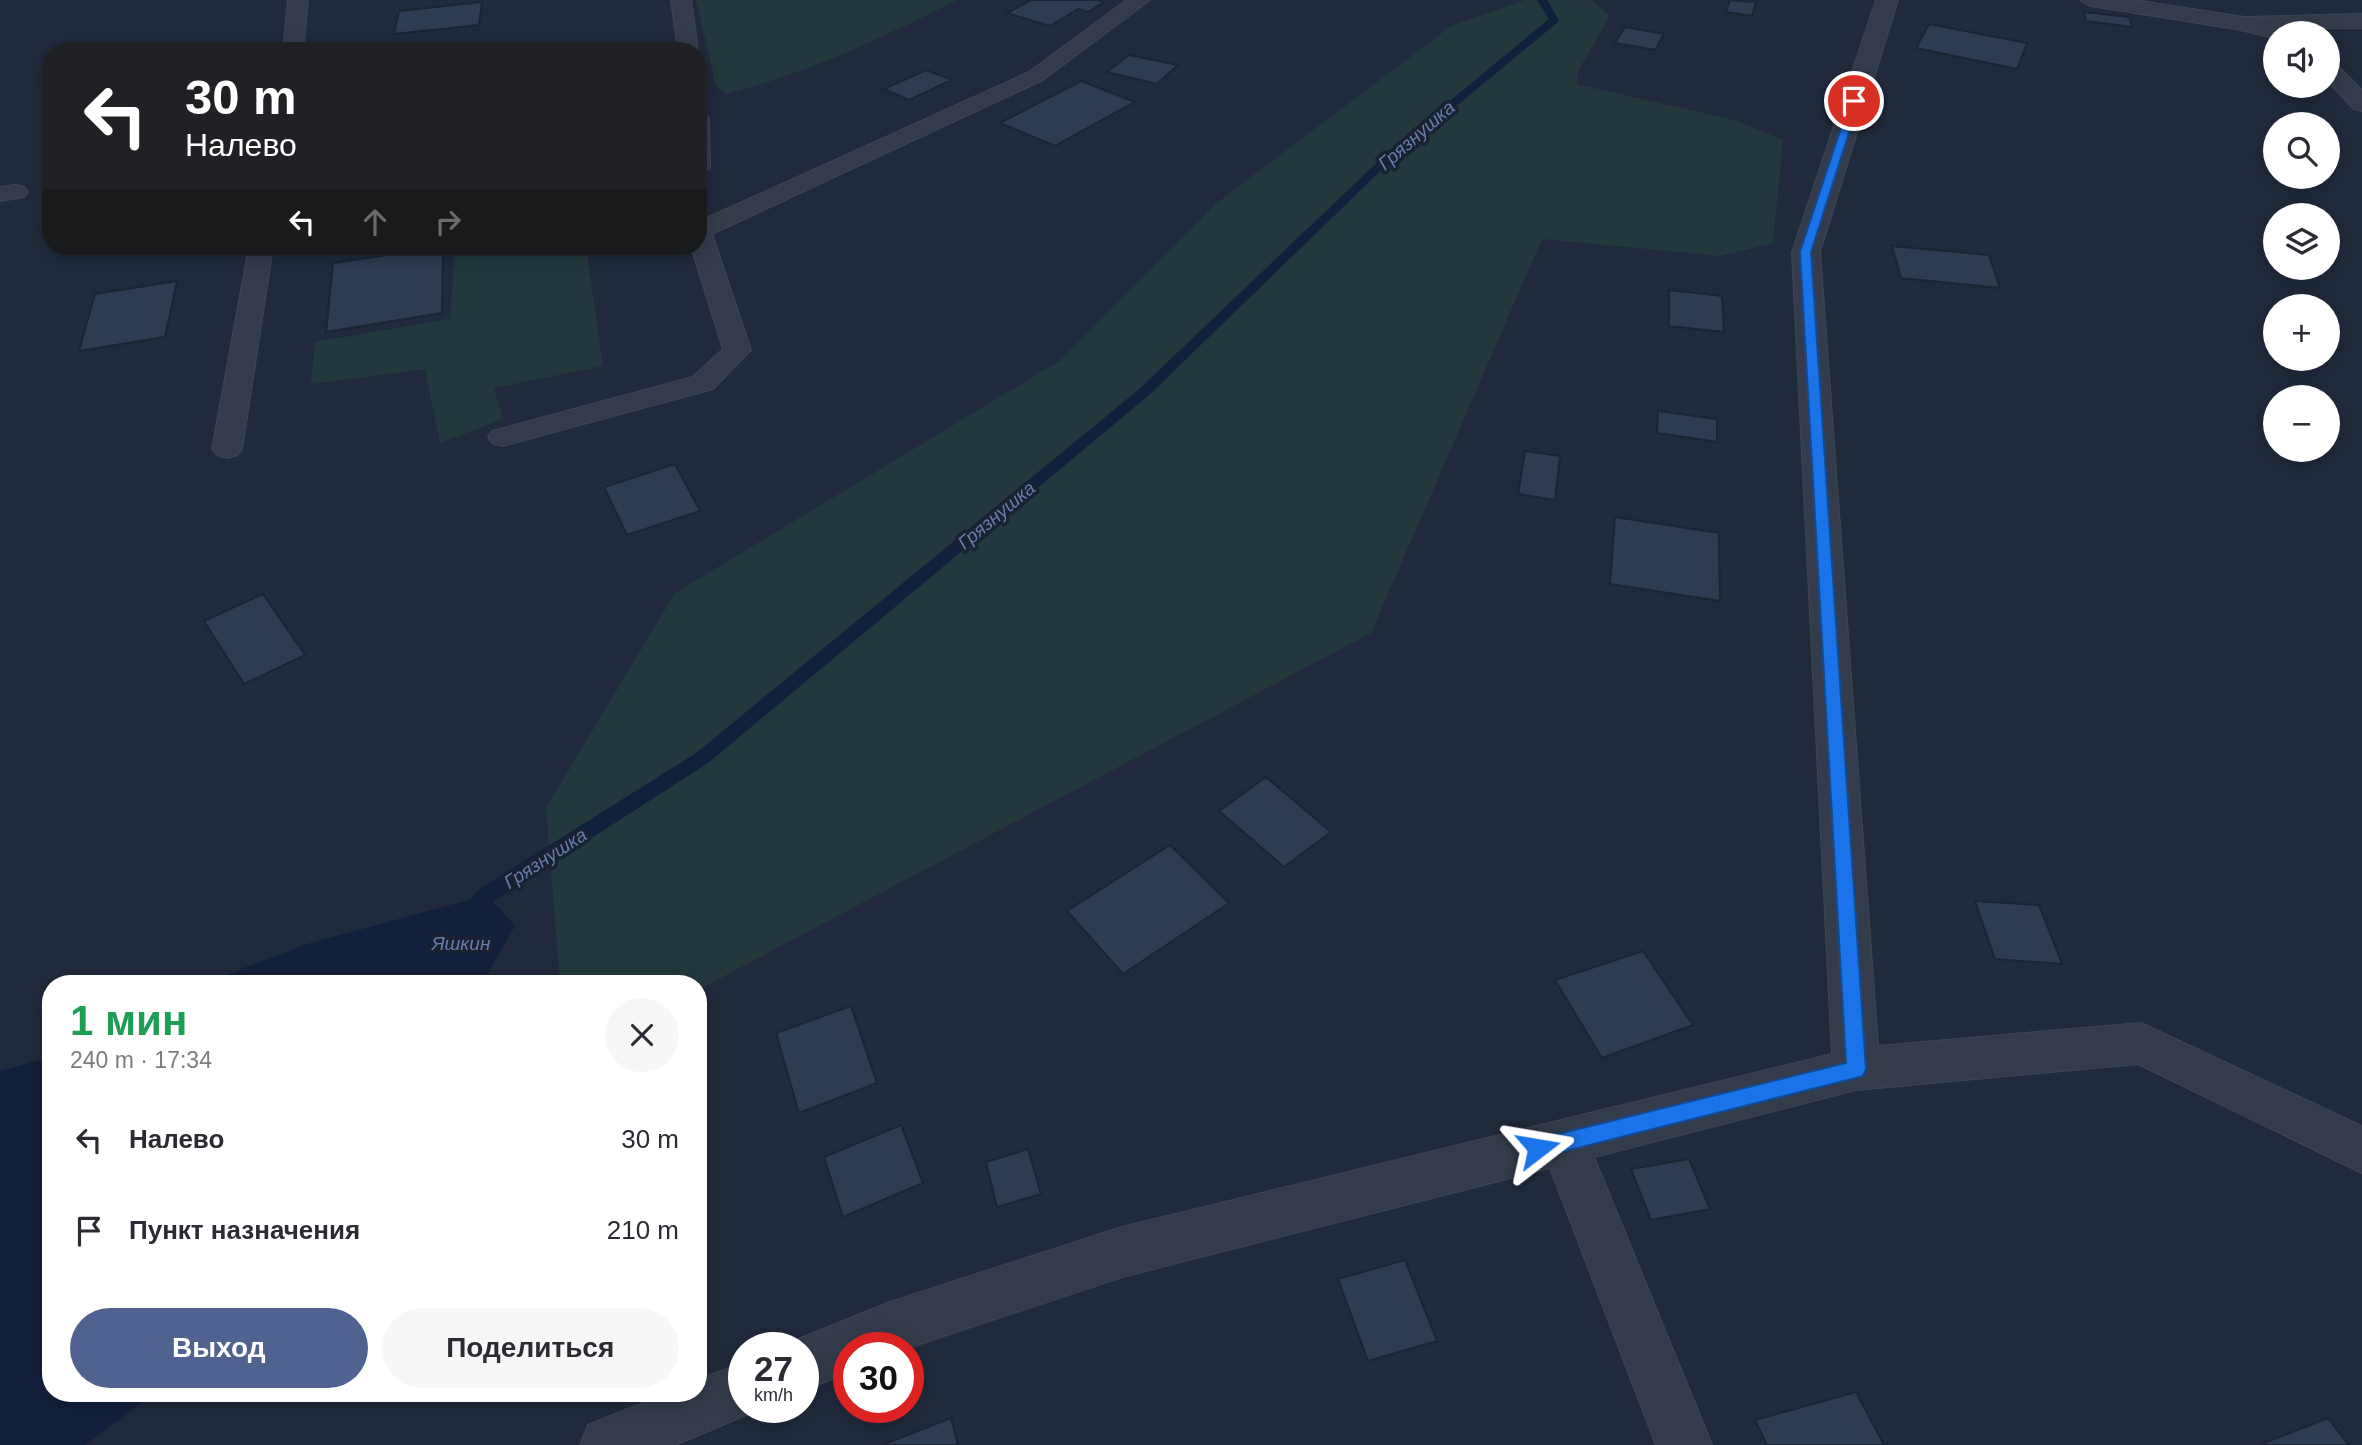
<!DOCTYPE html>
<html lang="ru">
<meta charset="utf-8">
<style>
body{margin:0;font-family:Helvetica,sans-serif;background:#f7f7f7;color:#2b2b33;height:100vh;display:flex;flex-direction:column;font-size:26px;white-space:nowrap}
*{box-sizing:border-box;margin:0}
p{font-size:23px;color:#7c7c81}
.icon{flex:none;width:38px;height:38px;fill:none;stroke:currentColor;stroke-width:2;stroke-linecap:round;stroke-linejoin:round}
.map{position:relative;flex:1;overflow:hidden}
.details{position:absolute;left:42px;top:975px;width:665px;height:427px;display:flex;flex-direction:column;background:#fff;border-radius:28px;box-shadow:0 4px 18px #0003}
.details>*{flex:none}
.hud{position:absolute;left:42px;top:42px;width:665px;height:214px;border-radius:28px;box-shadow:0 4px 18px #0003;background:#202124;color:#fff;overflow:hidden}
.controls{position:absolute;left:2263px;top:21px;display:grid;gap:14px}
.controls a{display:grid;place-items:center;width:77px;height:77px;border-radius:50%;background:#fff;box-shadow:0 4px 18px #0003;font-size:35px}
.speed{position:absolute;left:728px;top:1332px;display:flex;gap:14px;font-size:35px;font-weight:700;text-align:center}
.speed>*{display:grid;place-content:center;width:91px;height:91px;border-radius:50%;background:#fff;box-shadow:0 4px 18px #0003;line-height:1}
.speed small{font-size:18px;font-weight:400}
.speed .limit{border:10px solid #d22;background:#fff;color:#111}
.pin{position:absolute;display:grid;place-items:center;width:60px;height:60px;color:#fff;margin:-30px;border:4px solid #fff;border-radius:50%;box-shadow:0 2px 7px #0007}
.me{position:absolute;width:77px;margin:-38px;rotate:76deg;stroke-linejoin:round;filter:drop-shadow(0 0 5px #0008)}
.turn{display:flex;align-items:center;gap:24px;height:147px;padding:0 28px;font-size:32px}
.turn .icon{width:91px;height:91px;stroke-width:2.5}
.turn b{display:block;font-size:49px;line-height:60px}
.lanes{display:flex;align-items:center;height:66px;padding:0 28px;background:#0003;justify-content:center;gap:35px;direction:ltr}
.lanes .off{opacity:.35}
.round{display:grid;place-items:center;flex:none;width:74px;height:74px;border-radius:37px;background:#f7f7f7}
.overview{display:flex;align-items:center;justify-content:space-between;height:119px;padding:0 28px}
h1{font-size:42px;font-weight:700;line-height:52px;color:#1e9e55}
.button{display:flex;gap:14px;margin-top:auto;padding:14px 28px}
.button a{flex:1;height:80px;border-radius:42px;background:#50628f;color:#fff;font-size:28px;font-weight:700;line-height:80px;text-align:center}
.button a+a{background:#f7f7f7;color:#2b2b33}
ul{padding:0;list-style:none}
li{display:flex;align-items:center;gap:21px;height:91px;padding:0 28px}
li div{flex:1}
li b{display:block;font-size:26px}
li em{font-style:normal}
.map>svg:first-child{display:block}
</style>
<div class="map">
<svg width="2362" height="1445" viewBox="0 0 2362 1445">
<rect width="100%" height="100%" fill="#202a3c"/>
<path fill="#22383d" d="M 696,0 L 957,0 C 883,38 807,73 726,94 L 716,86 Z
M 1525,0 L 1592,0 L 1610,16 L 1578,71 L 1577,84 L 1738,121 L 1783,140 L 1773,243 L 1720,256 L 1542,239 L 1371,633 L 698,990 L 698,984 L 560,983 L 546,808 L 675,593 L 1061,360 L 1218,202 L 1451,26 Z
M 455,247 L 586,247 L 603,366 L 494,388 L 503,419 L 440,443 L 425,369 L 311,384 L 315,342 L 450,319 Z"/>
<path fill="#13203b" d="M 487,895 L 515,926 L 482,983 L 205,983 L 307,944 Z
M 51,1057 L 51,1393 L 155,1393 L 85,1445 L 0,1445 L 0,1071 Z"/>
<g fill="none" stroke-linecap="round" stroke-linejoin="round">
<path fill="#13203b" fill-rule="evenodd" d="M 1537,0 L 1547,0 L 1559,20 L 1558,22 L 1397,155 L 1148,396 L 708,763 L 494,901 C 484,909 476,920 463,916 L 460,910 L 480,889 L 696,753 L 1138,390 L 1389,151 L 1549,19 Z"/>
</g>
<path fill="#2f3b51" stroke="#1c2333" stroke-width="2" d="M 1031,0 L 1097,0 L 1104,2 L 1088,12 L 1078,9 L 1050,26 L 1007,13 Z
M 1730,0 L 1756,2 L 1752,16 L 1726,12 Z
M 482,2 L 479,25 L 394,34 L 399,11 Z
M 2084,12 L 2129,17 L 2132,27 L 2086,21 Z
M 1929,24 L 2027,43 L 2017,69 L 1916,48 Z
M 1625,27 L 1664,34 L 1655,50 L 1615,43 Z
M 1129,55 L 1178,65 L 1157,84 L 1107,72 Z
M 926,70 L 952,80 L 909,100 L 884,89 Z
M 1081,81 L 1135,102 L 1055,146 L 1000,123 Z
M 1892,246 L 1989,255 L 2000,288 L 1901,278 Z
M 127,247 L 193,247 L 123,254 Z
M 443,247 L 442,313 L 326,332 L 333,263 Z
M 177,281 L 165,337 L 79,351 L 95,294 Z
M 1669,290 L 1722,296 L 1724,332 L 1669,326 Z
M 1658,411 L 1717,419 L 1717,442 L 1657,433 Z
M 1525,451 L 1560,456 L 1555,500 L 1518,494 Z
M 675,464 L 700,511 L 627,535 L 604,487 Z
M 1615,517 L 1719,533 L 1720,601 L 1610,584 Z
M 263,594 L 305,655 L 244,684 L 204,621 Z
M 1266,777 L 1331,832 L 1284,867 L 1219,811 Z
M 1170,845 L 1229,903 L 1123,974 L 1067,911 Z
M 1975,901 L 2039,905 L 2062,964 L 1995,959 Z
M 1643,951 L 1693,1025 L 1602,1058 L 1555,980 Z
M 851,1006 L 877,1083 L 799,1113 L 776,1033 Z
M 901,1125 L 923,1183 L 843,1217 L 824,1157 Z
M 1028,1149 L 1041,1194 L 997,1207 L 986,1162 Z
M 1689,1159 L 1710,1209 L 1651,1220 L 1631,1169 Z
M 1405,1260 L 1437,1341 L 1368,1361 L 1338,1279 Z
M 1856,1392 L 1884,1445 L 1767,1445 L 1755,1420 Z
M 951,1418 L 958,1445 L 882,1445 Z
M 2328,1418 L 2349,1445 L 2259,1445 Z"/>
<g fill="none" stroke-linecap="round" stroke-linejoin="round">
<defs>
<path id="service" d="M 288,0 L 308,0 L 303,51 L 283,51 Z
M 671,0 L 691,0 L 698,51 L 678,51 Z
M 1127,0 L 1150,0 L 1043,80 L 712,234 L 751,350 L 713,389 L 502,446 L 492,443 L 488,437 L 492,431 L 693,377 L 723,349 L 691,247 L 698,247 L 698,222 L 1029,72 Z
M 698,111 L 709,118 L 710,168 L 698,175 Z
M 16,185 L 24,187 L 28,192 L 24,197 L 0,201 L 0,187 Z
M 249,247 L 273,247 L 242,449 L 237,455 L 227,458 L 217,455 L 212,449 Z"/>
<path id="minor" d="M 1876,0 L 1898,0 L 1820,252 L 1878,1046 L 2141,1023 L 2362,1126 L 2362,1173 L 2138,1064 L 1856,1090 L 1594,1157 L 1712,1445 L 1656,1445 L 1550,1168 L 1122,1277 L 908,1348 L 849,1348 L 849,1372 L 803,1391 L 803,1348 L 783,1348 L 784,1345 L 890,1302 L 1122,1227 L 1832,1054 L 1792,252 Z
M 2080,0 L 2134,0 L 2244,17 L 2362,14 L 2362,28 L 2289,28 L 2292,33 L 2275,33 L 2275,38 L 2236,29 L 2091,6 Z
M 2328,62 L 2336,64 L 2362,90 L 2362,111 L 2354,109 L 2328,82 Z
M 744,1362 L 744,1407 L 763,1408 L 675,1445 L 580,1445 L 588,1425 L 668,1393 L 698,1393 L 698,1380 Z"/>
</defs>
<use href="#service" stroke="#3d4555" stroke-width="2"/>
<use href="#minor" stroke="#3d4555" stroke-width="2"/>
<use href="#service" fill="#343c4c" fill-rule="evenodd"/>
<use href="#minor" fill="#343c4c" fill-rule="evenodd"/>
</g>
<path fill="#1a73e8" stroke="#114b97" stroke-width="2" d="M 1854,98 L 1859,101 L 1811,252 L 1866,1069 L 1863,1076 L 1856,1078 L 1538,1158 L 1531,1155 L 1528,1148 L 1531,1142 L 1538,1139 L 1846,1063 L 1800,252 L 1850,101 Z"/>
<g text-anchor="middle" stroke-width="7" stroke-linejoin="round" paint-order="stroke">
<g font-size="19" font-style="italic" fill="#657daa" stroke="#1a2131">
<text transform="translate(1416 135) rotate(-41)" y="7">Грязнушка</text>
<text transform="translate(996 515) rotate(-40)" y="7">Грязнушка</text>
<text transform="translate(545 858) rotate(-33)" y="7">Грязнушка</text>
<text x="461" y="950">Яшкин</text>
</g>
</g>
</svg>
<div class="controls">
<a><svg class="icon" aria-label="sound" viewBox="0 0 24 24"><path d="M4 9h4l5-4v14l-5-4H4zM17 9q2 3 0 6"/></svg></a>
<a><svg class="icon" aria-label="search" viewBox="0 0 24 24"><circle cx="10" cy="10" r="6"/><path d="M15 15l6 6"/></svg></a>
<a><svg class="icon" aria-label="layers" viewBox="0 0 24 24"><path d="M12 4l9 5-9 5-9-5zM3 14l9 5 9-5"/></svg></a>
<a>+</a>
<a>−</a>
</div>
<div class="speed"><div>27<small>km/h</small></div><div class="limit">30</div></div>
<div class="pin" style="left:1854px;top:101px;background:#d93025"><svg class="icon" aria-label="arrive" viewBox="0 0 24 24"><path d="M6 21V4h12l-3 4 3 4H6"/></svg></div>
<svg class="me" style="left:1538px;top:1148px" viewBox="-20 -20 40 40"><path d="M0-17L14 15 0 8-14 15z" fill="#1a73e8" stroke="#fff" stroke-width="4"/></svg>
<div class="hud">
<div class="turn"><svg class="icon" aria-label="left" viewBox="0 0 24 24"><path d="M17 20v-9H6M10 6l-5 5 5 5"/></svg><div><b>30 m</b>Налево</div></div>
<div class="lanes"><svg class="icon" aria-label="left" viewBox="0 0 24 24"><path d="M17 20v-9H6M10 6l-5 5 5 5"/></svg><svg class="icon off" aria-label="ahead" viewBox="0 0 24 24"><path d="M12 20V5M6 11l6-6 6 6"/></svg><svg class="icon off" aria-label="right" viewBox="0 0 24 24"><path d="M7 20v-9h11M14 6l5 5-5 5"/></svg></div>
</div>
<section class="details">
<div class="overview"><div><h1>1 мин</h1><p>240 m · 17:34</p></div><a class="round"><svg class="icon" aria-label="close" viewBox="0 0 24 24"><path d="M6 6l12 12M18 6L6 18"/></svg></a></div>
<ul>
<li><svg class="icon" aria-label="left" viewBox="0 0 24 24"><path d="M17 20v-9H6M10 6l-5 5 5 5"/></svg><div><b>Налево</b></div><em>30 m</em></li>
<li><svg class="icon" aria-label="arrive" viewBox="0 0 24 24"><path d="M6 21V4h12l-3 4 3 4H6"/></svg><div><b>Пункт назначения</b></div><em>210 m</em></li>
</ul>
<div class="button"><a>Выход</a><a>Поделиться</a></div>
</section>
</div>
